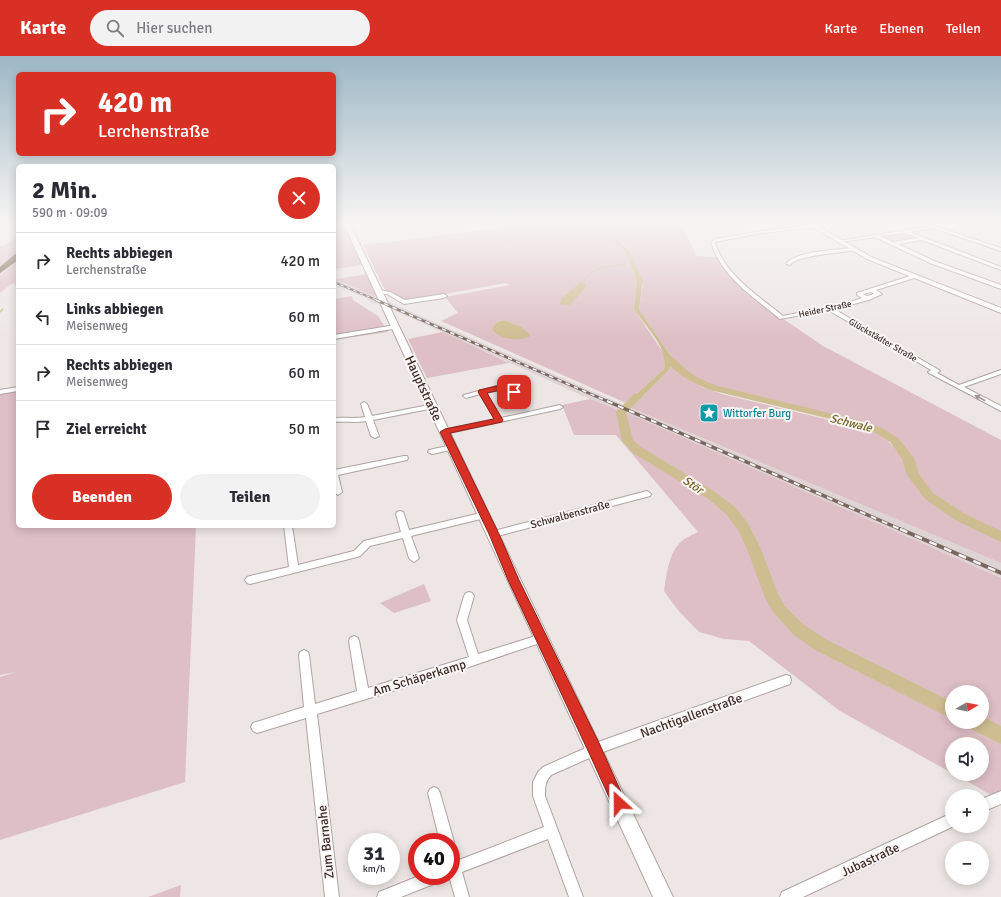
<!DOCTYPE html>
<html lang="de">
<meta charset="utf-8">
<style>
body{margin:0;font-family:Signika,sans-serif;background:#f2f2f3;color:#2b2b33;height:100vh;display:flex;flex-direction:column;font-size:15px;white-space:nowrap}
*{box-sizing:border-box;margin:0}
p{font-size:13px;color:#7c7c81}
.icon{flex:none;width:22px;height:22px;fill:none;stroke:currentColor;stroke-width:2;stroke-linecap:round;stroke-linejoin:round}
.map{position:relative;flex:1;overflow:hidden}
.side{position:absolute;left:16px;top:108px;width:320px;height:364px;display:flex;flex-direction:column;background:#fff;border-radius:6px;box-shadow:0 2px 10px #0003}
.side>*{flex:none}
.guide{position:absolute;left:16px;top:16px;width:320px;height:84px;border-radius:6px;box-shadow:0 2px 10px #0003;background:#d93025;color:#fff;overflow:hidden}
.needle{width:26px;rotate:81deg}
.buttons{position:absolute;left:945px;top:629px;display:grid;gap:8px}
.buttons a{display:grid;place-items:center;width:44px;height:44px;border-radius:50%;background:#fff;box-shadow:0 2px 10px #0003;font-size:20px}
.speed{position:absolute;left:348px;top:777px;display:flex;gap:8px;font-size:20px;font-weight:700;text-align:center}
.speed>*{display:grid;place-content:center;width:52px;height:52px;border-radius:50%;background:#fff;box-shadow:0 2px 10px #0003;line-height:1}
.speed small{font-size:10px;font-weight:400}
.speed .limit{border:6px solid #d22;background:#fff;color:#111}
.pin{position:absolute;display:grid;place-items:center;width:34px;height:34px;color:#fff;margin:-17px;border-radius:8px;box-shadow:0 2px 6px #0006}
.me{position:absolute;width:44px;margin:-22px;rotate:336deg;stroke-linejoin:round;filter:drop-shadow(0 0 3px #0008)}
.turn{display:flex;align-items:center;gap:14px;height:84px;padding:0 16px;font-size:18px}
.turn .icon{width:52px;height:52px;stroke-width:2.5}
.turn b{display:block;font-size:28px;line-height:34px}
.round{display:grid;place-items:center;flex:none;width:42px;height:42px;border-radius:21px;background:#f2f2f3}
.summary{display:flex;align-items:center;justify-content:space-between;height:68px;padding:0 16px}
h1{font-size:24px;font-weight:800;line-height:30px}
.primary-button{display:flex;gap:8px;margin-top:auto;padding:8px 16px}
.primary-button a{flex:1;height:46px;border-radius:24px;background:#d93025;color:#fff;font-size:16px;font-weight:800;line-height:46px;text-align:center}
.primary-button a+a{background:#f2f2f3;color:#2b2b33}
ul{padding:0;list-style:none}
li{display:flex;align-items:center;gap:12px;height:56px;padding:0 16px;border-top:1px solid #e1e1e2}
li div{flex:1}
li b{display:block;font-size:15px}
li em{font-style:normal}
header{display:flex;align-items:center;gap:24px;box-sizing:border-box;height:56px;padding:0 20px;background:#d93025;color:#fff}
header strong{font-size:19px}
nav{display:flex;gap:22px;margin-inline-start:auto;font-size:14px}
.search{width:280px;height:36px;background:#f2f2f3;display:flex;align-items:center;gap:10px;box-sizing:border-box;padding:0 14px;border-radius:22px;color:#7c7c81;font-size:15px}
.map>svg:first-child{display:block}
</style>
<header>
<strong>Karte</strong>
<div class="search"><svg class="icon" aria-label="search" viewBox="0 0 24 24"><circle cx="10" cy="10" r="6"/><path d="M15 15l6 6"/></svg>Hier suchen</div>
<nav><a>Karte</a><a>Ebenen</a><a>Teilen</a></nav>
</header>
<div class="map">
<svg width="1001" height="841" viewBox="0 0 1001 841">
<rect width="100%" height="100%" fill="#ede6e5"/>
<path fill="#ddd4d3" d="M 334,222 L 628,351 L 1001,507 L 1001,522 L 632,359 L 590,343 L 389,252 L 376,247 L 372,248 L 368,243 L 334,229 Z"/>
<path fill="#ddbfc5" fill-rule="evenodd" d="M 334,166 L 342,166 L 362,209 L 334,213 Z
M 546,166 L 578,166 L 583,170 L 613,185 L 624,194 L 637,224 L 634,253 L 664,298 L 665,306 L 664,313 L 626,347 L 441,265 L 458,257 L 445,241 L 510,229 L 506,227 L 411,244 L 402,243 L 385,234 L 363,189 ZM 504,264 L 520,270 L 492,273 C 494,267 497,265 504,264 Z
M 582,166 L 693,166 L 683,169 L 696,200 L 718,201 L 736,222 L 782,262 L 823,290 L 1001,384 L 1001,507 L 631,352 L 669,314 L 672,309 L 681,318 L 702,331 L 722,338 L 858,371 L 875,376 L 888,385 L 901,400 L 909,418 L 925,440 L 929,440 L 913,419 L 908,402 L 894,384 L 878,374 L 858,367 L 722,335 L 720,333 L 693,322 L 681,312 L 672,302 L 639,253 L 643,228 L 626,191 L 617,184 L 587,170 Z
M 904,178 L 915,182 L 893,186 L 881,181 Z
M 18,181 L 18,195 L 0,210 L 0,190 L 4,189 Z
M 18,205 L 18,237 L 14,226 L 0,237 L 0,219 Z
M 367,218 L 378,242 L 336,223 Z
M 352,240 L 353,244 L 378,260 L 388,276 L 334,284 L 334,243 Z
M 443,276 L 509,307 L 427,322 L 408,283 Z
M 18,333 L 18,470 L 196,470 L 185,726 L 0,784 L 0,621 L 16,616 L 0,619 L 0,336 Z
M 590,343 L 632,359 L 1001,522 L 1001,745 L 955,718 L 982,718 L 982,688 L 952,688 L 952,717 L 840,655 L 749,585 L 724,583 L 699,576 L 677,553 L 664,535 C 667,518 668,497 682,485 C 686,481 693,479 698,476 L 616,379 L 574,379 L 562,349 ZM 952,636 L 982,636 L 982,666 L 952,666 Z
M 424,528 L 431,545 L 394,557 L 380,547 Z
M 181,829 L 180,841 L 148,841 Z"/>
<path fill="#cebd91" d="M 578,166 L 582,166 L 587,170 L 617,184 L 629,195 L 643,224 L 639,253 L 672,302 L 681,312 L 676,313 L 671,310 L 669,314 L 631,352 L 624,349 L 664,313 C 669,291 645,271 634,253 L 637,224 L 624,194 L 613,185 L 583,170 Z
M 580,227 L 586,228 L 587,230 L 570,249 L 560,248 L 562,242 Z
M 504,264 L 520,270 L 530,279 L 529,281 C 518,285 499,284 492,273 C 494,267 497,265 504,264 Z"/>
<g fill="none" stroke-linecap="round" stroke-linejoin="round">
<path stroke="#cebd91" stroke-width="1" d="M 584,227 C 590,210 610,211 625,208"/>
<path stroke="#cebd91" stroke-width="1.5" d="M 0,256 L 3,253"/>
<path fill="#cebd91" fill-rule="evenodd" d="M 668,299 C 675,301 682,311 688,315 C 697,322 707,326 718,330 L 862,365 L 882,372 L 898,382 L 914,402 L 919,418 L 933,437 L 965,458 L 1001,475 L 1001,486 L 955,464 L 925,443 L 907,419 L 902,403 L 890,386 L 874,376 L 855,369 L 710,334 C 693,327 675,318 663,302 Z
M 638,337 L 643,340 L 626,357 L 633,384 L 641,391 L 715,436 L 736,452 L 749,469 L 761,493 L 777,536 L 784,549 L 804,569 L 827,584 L 952,646 L 952,663 L 815,594 L 794,579 L 774,557 L 765,542 L 747,493 L 738,474 L 726,458 L 707,442 L 633,397 L 622,385 L 616,356 L 634,338 Z
M 982,660 L 1001,670 L 1001,688 L 969,672 L 966,666 L 982,666 Z"/>
<defs>
<path id="street" d="M 843,166 L 854,166 L 852,167 L 761,177 L 715,186 C 725,220 758,239 783,260 L 848,247 L 862,242 L 857,239 L 857,237 L 910,220 L 914,220 L 914,222 L 876,234 L 882,238 L 869,244 L 834,253 L 939,314 L 940,315 L 937,317 L 959,329 L 1001,314 L 1001,318 L 964,331 L 1001,350 L 1001,355 L 929,317 L 928,316 L 931,314 L 828,254 L 780,263 C 754,241 721,221 711,186 L 716,183 L 761,175 ZM 871,236 L 874,238 L 867,240 L 863,238 Z
M 917,166 L 922,166 L 1001,192 L 1001,195 L 933,172 L 910,176 L 1001,211 L 1001,214 L 922,184 L 898,188 L 934,205 L 1001,229 L 1001,233 L 930,207 L 875,181 L 840,186 L 838,185 L 928,171 ZM 904,177 L 918,182 L 893,186 L 880,180 Z
M 853,192 L 855,193 L 855,194 C 841,197 797,199 790,209 L 786,208 C 794,195 838,194 853,192 Z
M 379,234 L 390,236 L 405,244 L 444,238 L 447,240 L 444,242 L 404,248 L 387,238 L 377,237 L 377,235 Z
M 396,269 L 399,271 L 398,272 L 334,283 L 334,279 Z
M 500,329 L 508,330 L 517,336 L 514,338 L 505,333 L 486,337 L 501,362 L 560,349 L 563,351 L 560,353 L 445,378 L 442,378 L 441,376 L 442,374 L 495,363 L 480,338 L 466,342 L 463,340 L 464,339 Z
M 18,331 L 18,335 L 0,338 L 0,334 Z
M 364,346 L 367,348 L 372,360 L 434,348 L 437,350 L 434,352 L 373,364 L 379,380 L 375,382 L 371,380 L 366,365 C 355,367 345,365 334,366 L 334,362 C 345,361 354,363 365,361 L 361,348 Z
M 452,389 L 456,391 L 455,393 L 432,398 L 428,396 L 429,394 Z
M 404,400 L 407,400 L 408,402 L 407,404 L 338,419 L 342,436 L 338,439 L 334,436 L 334,414 Z
M 647,435 L 651,438 L 650,440 L 494,481 L 491,480 L 490,478 L 491,476 L 494,475 Z
M 400,455 L 403,456 L 404,458 L 409,474 L 485,456 L 488,457 L 489,459 L 488,461 L 485,462 L 411,480 L 419,502 L 417,504 L 414,506 L 411,504 L 409,502 L 403,482 L 370,490 L 360,500 L 357,501 L 250,528 L 247,527 L 245,524 L 247,521 L 250,520 L 289,511 L 284,470 L 292,470 L 298,509 L 354,495 L 364,485 L 401,476 L 396,458 L 397,456 Z
M 469,536 L 472,537 L 474,540 L 467,564 L 478,598 L 542,578 L 546,579 L 547,582 L 546,585 L 445,619 L 317,658 L 339,841 L 325,841 L 306,662 L 257,677 L 253,675 L 251,671 L 253,667 L 304,651 L 299,599 L 300,596 L 304,594 L 308,596 L 309,599 L 315,648 L 357,635 L 349,585 L 350,582 L 354,580 L 358,582 L 359,585 L 368,632 L 469,601 L 457,564 L 464,540 L 466,537 Z
M 786,619 L 790,620 L 791,624 L 790,628 L 603,696 L 551,719 C 545,726 545,731 545,740 L 583,841 L 569,841 L 548,783 L 462,816 L 469,841 L 455,841 L 449,820 L 451,820 L 451,792 L 456,794 L 459,804 L 544,771 L 533,740 L 533,726 L 538,716 L 543,711 L 601,685 Z
M 434,731 L 438,733 L 440,737 L 454,786 L 451,791 L 451,786 L 440,786 L 428,737 L 430,733 Z
M 1001,735 L 1001,748 L 982,756 L 982,743 Z
M 952,757 L 952,770 L 954,770 L 803,841 L 780,841 L 782,836 Z
M 419,820 L 443,820 L 441,825 L 401,841 L 377,841 L 379,836 Z"/>
<path id="secondary" d="M 343,166 L 349,166 L 673,841 L 653,841 Z
M 804,166 L 811,166 L 871,201 L 1001,252 L 1001,257 L 867,203 Z"/>
<path id="highway" d="M 15,198 L 18,198 L 18,204 L 0,217 L 0,211 Z"/>
</defs>
<use href="#street" stroke="#aea3a0" stroke-width="2"/>
<use href="#secondary" stroke="#b2a39e" stroke-width="2"/>
<use href="#highway" stroke="#c9c4c2" stroke-width="2"/>
<use href="#street" fill="#fff" fill-rule="evenodd"/>
<use href="#secondary" fill="#fff" fill-rule="evenodd"/>
<use href="#highway" fill="#694632" fill-rule="evenodd"/>
<defs>
<path id="rail-far3" d="M 334,226 L 379,245"/>
<path id="rail-far2" d="M 376,244 L 609,346"/>
<path id="rail-far1" d="M 607,345 L 902,474"/>
<path id="rail" d="M 900,473 L 1001,517"/>
</defs>
<use href="#rail-far3" stroke="#796760" stroke-width="2"/>
<use href="#rail-far2" stroke="#796760" stroke-width="2.5"/>
<use href="#rail-far1" stroke="#796760" stroke-width="3.5"/>
<use href="#rail" stroke="#796760" stroke-width="4"/>
<use href="#rail-far3" stroke="#faf6f6" stroke-width="1" stroke-dasharray="3.5" stroke-linecap="butt"/>
<use href="#rail-far2" stroke="#faf6f6" stroke-width="1.5" stroke-dasharray="4.5" stroke-linecap="butt"/>
<use href="#rail-far1" stroke="#faf6f6" stroke-width="2" stroke-dasharray="6" stroke-linecap="butt"/>
<use href="#rail" stroke="#faf6f6" stroke-width="2.5" stroke-dasharray="8" stroke-linecap="butt"/>
</g>
<defs><path id="oneway-solid" d="M-6-.8H1V-3.2L6.5 0L1 3.2V.8H-6Z"/></defs>
<use fill="#9e9692" href="#oneway-solid" transform="translate(980 342) rotate(-152)"/>
<linearGradient id="sky" x2="0" y2="1"><stop stop-color="#9db8c5"/><stop offset="0.59" stop-color="#f7f4f3"/><stop offset="1" stop-color="#f7f4f3" stop-opacity="0"/></linearGradient>
<rect width="1001" height="283" fill="url(#sky)"/>
<path fill="#d93025" stroke="#8d1f18" d="M 506,328 L 516,334 L 516,337 L 511,337 L 505,333 L 487,337 L 503,364 L 502,366 L 450,377 L 499,478 L 519,524 L 600,689 L 626,747 L 624,752 L 619,754 L 614,752 L 590,699 L 508,524 L 489,478 L 440,376 L 445,373 L 494,363 L 478,336 L 479,334 Z"/>
<defs>
<symbol id="sight-square" viewBox="-11 -11 22 22"><rect x="-9" y="-9" width="18" height="18" rx="4" fill="#0f9aa8" stroke="#faf6f6"/><path d="M0-6L1.8-2.2L6-1.7L2.9 1.2L3.7 5.4L0 3.3L-3.7 5.4L-2.9 1.2L-6-1.7L-1.8-2.2Z" fill="#fff"/></symbol>
</defs>
<g fill-rule="evenodd">
<use href="#sight-square" x="698" y="346" width="22" height="22"/>
</g>
<g text-anchor="middle" stroke-width="4" stroke-linejoin="round" paint-order="stroke">
<g font-size="9" fill="#3e2c25" stroke="#faf6f6">
<text transform="translate(825 253) rotate(-12)" y="3">Heider Straße</text>
<text transform="translate(883 284) rotate(30)" y="3">Glückstädter Straße</text>
</g>
<g font-size="11" fill="#0d838f" stroke="#faf6f6" text-anchor="start">
<text x="723" y="361">Wittorfer Burg</text>
</g>
<g font-size="11" fill="#3e2c25" stroke="#faf6f6">
<text transform="translate(570 458) rotate(-15)" y="4">Schwalbenstraße</text>
</g>
<g font-size="12" font-style="italic" fill="#776022" stroke="#faf6f6">
<text transform="translate(851 367) rotate(14)" y="4">Schwale</text>
<text transform="translate(693 429) rotate(34)" y="4">Stör</text>
</g>
<g font-size="13" fill="#3e2c25" stroke="#faf6f6">
<text transform="translate(424 332) rotate(65)" y="5">Hauptstraße</text>
<text transform="translate(419 621) rotate(-17)" y="5">Am Schäperkamp</text>
<text transform="translate(691 659) rotate(-20)" y="5">Nachtigallenstraße</text>
<text transform="translate(325 786) rotate(-96)" y="5">Zum Barnahe</text>
<text transform="translate(870 803) rotate(-25)" y="5">Jubastraße</text>
</g>
</g>
</svg>
<div class="buttons">
<a><svg class="needle" viewBox="-14 -14 28 28"><path d="M0-13l5 13h-10z" fill="#e53935"/><path d="M0 13l5-13h-10z" fill="#7c7c81"/></svg></a>
<a><svg class="icon" aria-label="sound" viewBox="0 0 24 24"><path d="M4 9h4l5-4v14l-5-4H4zM17 9q2 3 0 6"/></svg></a>
<a>+</a>
<a>−</a>
</div>
<div class="speed"><div>31<small>km/h</small></div><div class="limit">40</div></div>
<div class="pin" style="left:514px;top:336px;background:#d93025"><svg class="icon" aria-label="arrive" viewBox="0 0 24 24"><path d="M6 21V4h12l-3 4 3 4H6"/></svg></div>
<svg class="me" style="left:619px;top:747px" viewBox="-20 -20 40 40"><path d="M0-17L14 15 0 8-14 15z" fill="#d93025" stroke="#fff" stroke-width="4"/></svg>
<div class="guide">
<div class="turn"><svg class="icon" aria-label="right" viewBox="0 0 24 24"><path d="M7 20v-9h11M14 6l5 5-5 5"/></svg><div><b>420 m</b>Lerchenstraße</div></div>
</div>
<section class="side">
<div class="summary"><div><h1>2 Min.</h1><p>590 m · 09:09</p></div><a class="round" style="background:#d93025;color:#fff"><svg class="icon" aria-label="close" viewBox="0 0 24 24"><path d="M6 6l12 12M18 6L6 18"/></svg></a></div>
<ul>
<li><svg class="icon" aria-label="right" viewBox="0 0 24 24"><path d="M7 20v-9h11M14 6l5 5-5 5"/></svg><div><b>Rechts abbiegen</b><p>Lerchenstraße</p></div><em>420 m</em></li>
<li><svg class="icon" aria-label="left" viewBox="0 0 24 24"><path d="M17 20v-9H6M10 6l-5 5 5 5"/></svg><div><b>Links abbiegen</b><p>Meisenweg</p></div><em>60 m</em></li>
<li><svg class="icon" aria-label="right" viewBox="0 0 24 24"><path d="M7 20v-9h11M14 6l5 5-5 5"/></svg><div><b>Rechts abbiegen</b><p>Meisenweg</p></div><em>60 m</em></li>
<li><svg class="icon" aria-label="arrive" viewBox="0 0 24 24"><path d="M6 21V4h12l-3 4 3 4H6"/></svg><div><b>Ziel erreicht</b></div><em>50 m</em></li>
</ul>
<div class="primary-button"><a>Beenden</a><a>Teilen</a></div>
</section>
</div>
